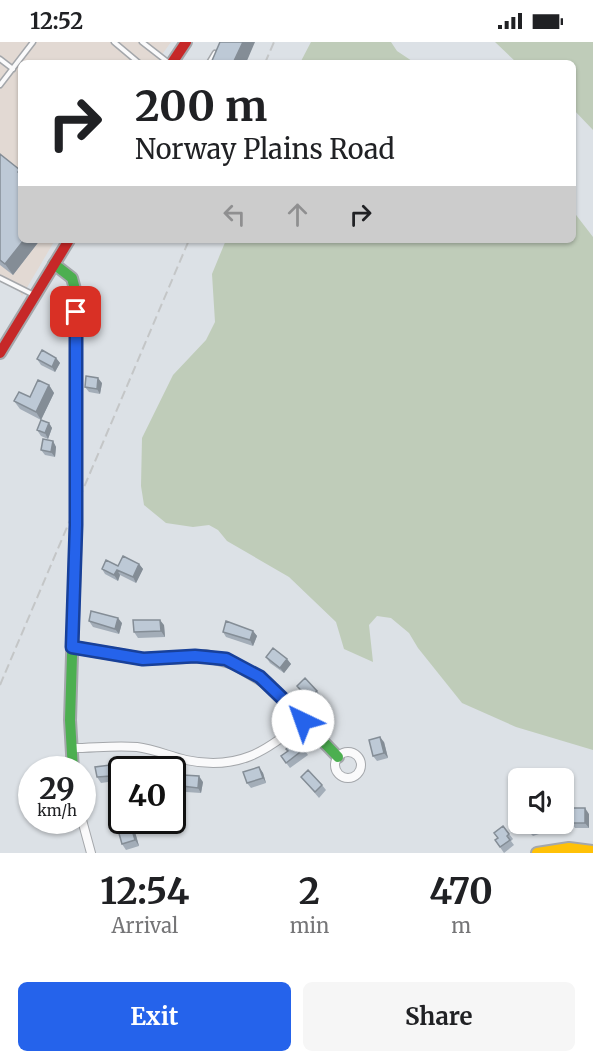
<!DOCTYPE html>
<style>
body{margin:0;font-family:Merriweather,serif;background:#f6f6f6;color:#202124;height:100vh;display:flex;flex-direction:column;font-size:22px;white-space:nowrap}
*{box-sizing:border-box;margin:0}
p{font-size:20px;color:#757577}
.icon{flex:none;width:33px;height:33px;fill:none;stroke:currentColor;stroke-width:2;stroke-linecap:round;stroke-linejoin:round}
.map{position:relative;height:811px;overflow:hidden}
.details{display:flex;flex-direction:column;background:#fff;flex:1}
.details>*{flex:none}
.banner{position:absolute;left:18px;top:18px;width:558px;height:183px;border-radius:9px;box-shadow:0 2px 4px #0004;background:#fff;color:#202124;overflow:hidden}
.controls{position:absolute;left:508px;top:726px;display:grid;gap:12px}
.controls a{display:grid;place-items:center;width:66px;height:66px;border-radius:9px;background:#fff;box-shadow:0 2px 4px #0004;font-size:30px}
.speed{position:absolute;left:18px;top:714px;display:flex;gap:12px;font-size:30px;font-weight:700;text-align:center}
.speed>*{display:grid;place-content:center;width:78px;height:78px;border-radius:50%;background:#fff;box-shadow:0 2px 4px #0004;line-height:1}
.speed small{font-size:15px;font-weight:400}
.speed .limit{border:3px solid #111;border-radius:9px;background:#fff;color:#111}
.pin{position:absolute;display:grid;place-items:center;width:51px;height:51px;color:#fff;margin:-26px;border-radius:12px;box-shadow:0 3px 9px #0006}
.me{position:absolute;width:66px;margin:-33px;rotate:318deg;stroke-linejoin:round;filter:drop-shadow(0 0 4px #0008)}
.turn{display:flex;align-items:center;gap:21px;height:126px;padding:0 18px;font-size:27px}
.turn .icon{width:78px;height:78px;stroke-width:2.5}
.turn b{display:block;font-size:42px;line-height:51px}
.lanes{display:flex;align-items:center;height:57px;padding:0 18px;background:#0003;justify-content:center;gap:30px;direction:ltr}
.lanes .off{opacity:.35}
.eta{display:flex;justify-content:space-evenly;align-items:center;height:102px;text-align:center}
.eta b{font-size:36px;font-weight:700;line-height:42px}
.button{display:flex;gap:12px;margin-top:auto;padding:12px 18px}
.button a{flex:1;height:69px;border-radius:9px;background:#2563eb;color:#fff;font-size:24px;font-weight:700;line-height:69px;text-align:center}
.button a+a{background:#f6f6f6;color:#202124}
.status{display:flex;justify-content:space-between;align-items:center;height:42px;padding:0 30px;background:#fff;direction:ltr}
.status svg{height:16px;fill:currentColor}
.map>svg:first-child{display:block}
</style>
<div class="status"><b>12:52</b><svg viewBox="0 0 49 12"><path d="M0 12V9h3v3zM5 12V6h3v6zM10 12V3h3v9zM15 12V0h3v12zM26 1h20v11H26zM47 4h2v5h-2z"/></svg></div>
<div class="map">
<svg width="593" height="811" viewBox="0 0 593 811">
<rect width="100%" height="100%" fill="#dce1e6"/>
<path fill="#e2d9d3" d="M 0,0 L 171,0 L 156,21 L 21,21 L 21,198 L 55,198 L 22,254 L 18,247 L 0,240 Z"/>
<path fill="#bfccb9" d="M 311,0 L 391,0 L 397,9 L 415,21 L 300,21 Z
M 495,0 L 593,0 L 593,88 L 573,67 L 573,21 L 517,21 Z
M 573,169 L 593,195 L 593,708 L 516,685 L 462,661 L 418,606 L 409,591 L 391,576 L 377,574 L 369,583 L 373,620 L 344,607 L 336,580 L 289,535 L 227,499 L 218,488 L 209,483 L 193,485 L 166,481 L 144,463 L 141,444 L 142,396 L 173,333 L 206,298 L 215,280 L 212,232 L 226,198 L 573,198 Z"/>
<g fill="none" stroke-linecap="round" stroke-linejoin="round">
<defs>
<path id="lane" d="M 114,0 L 139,21
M 142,0 L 169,21
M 0,17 L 13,27
M 209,21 L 215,11
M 0,43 L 33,0
M 0,236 L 34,253"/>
<path id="street" d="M 72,706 C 94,706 115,703 137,705 C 154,707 169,714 186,718 C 237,729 266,710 303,679
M335 723a13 13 0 1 1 26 0a13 13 0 1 1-26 0Z
M 82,778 L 91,811"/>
<path id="fast" d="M 54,222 L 72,236 L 76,251 L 76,483 L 70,678 L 73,728
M 72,605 L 143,617 L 206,614 L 234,621 L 267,641 L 338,715"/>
<path id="slow" d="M 537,811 L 569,806 L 593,809"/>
<path id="jam" d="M 172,21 L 186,0
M 0,311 L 69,198"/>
</defs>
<use href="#lane" stroke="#a4a7ab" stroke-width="7"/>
<use href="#street" stroke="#a4a7ab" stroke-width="10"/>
<use href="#fast" stroke="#a4a7ab" stroke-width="14"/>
<use href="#slow" stroke="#a4a7ab" stroke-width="14"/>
<use href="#jam" stroke="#a4a7ab" stroke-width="14"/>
<use href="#lane" stroke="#fafafb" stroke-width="4"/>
<use href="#street" stroke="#fafafb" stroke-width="8"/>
<use href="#fast" stroke="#4caf50" stroke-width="10"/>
<use href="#slow" stroke="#ffc107" stroke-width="10"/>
<use href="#jam" stroke="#c62828" stroke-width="10"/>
<path stroke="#c4c6c7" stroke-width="2" stroke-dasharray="9 4.5" stroke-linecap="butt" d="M 265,21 L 274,0
M 0,643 L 189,198"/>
</g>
<path fill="#a3adb8" d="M 0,113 L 21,198 L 40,198 L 13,233 L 0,223 Z
M 56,316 L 60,321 L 55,330 L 41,323 L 37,317 Z
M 102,341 L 100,352 L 89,350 L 85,345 Z
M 49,343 L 54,351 L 41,378 L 49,381 L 52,386 L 48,397 L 41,394 L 37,388 L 41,378 L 20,367 L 14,359 L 30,355 Z
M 53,399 L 56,405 L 55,415 L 45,413 L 41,408 Z
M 139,522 L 143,527 L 136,541 L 120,533 L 118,539 L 105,532 L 102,527 L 118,524 Z
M 89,579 L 122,581 L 119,592 L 93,585 Z
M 164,583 L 165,595 L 138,596 L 134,590 Z
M 253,589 L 257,594 L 253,604 L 226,595 L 223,590 Z
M 266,615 L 287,617 L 291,622 L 284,631 L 270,621 Z
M 297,644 L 317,649 L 321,654 L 312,662 Z
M 298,699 L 308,713 L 290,726 L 281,714 L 288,709 Z
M 384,700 L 388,716 L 377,719 L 373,714 Z
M 110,723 L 114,729 L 115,739 L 101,741 L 97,735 Z
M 259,725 L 263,731 L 266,741 L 251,746 L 247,741 Z
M 301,735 L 322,743 L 326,748 L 319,756 Z
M 203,740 L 201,751 L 186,750 L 182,744 Z
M 32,750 L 32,776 L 31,777 L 27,771 Z
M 589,772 L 589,786 L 575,786 L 571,781 Z
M 130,778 L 133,783 L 139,804 L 126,808 L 122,802 Z
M 519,778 L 539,782 L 542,791 L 533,794 L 529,790 L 524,792 L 520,786 Z
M 545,782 L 562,782 L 562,786 L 558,786 L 558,789 L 549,788 Z
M 503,784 L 513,797 L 511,799 L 514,803 L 504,811 L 495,798 L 498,796 Z"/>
<path fill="#848d96" d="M 243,0 L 255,0 L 246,21 L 233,21 Z
M 24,198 L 40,198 L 13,233 L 5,222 Z
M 56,316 L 60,321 L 55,330 L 52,325 Z
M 98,336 L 102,341 L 100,352 L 97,347 Z
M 49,343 L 54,351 L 41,378 L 36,370 Z
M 49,381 L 52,386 L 48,397 L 45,391 Z
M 53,399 L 56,405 L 55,415 L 51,410 Z
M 139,522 L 143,527 L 136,541 L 133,535 Z
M 117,528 L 120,533 L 118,539 L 114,533 Z
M 118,576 L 122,581 L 119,592 L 115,587 Z
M 160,578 L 164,583 L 165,595 L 161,589 Z
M 253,589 L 257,594 L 253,604 L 250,598 Z
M 287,617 L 291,622 L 284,631 L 280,626 Z
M 380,695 L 384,700 L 388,716 L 384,711 Z
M 154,722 L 157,728 L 152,728 Z
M 110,723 L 114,729 L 115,739 L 111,734 Z
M 259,725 L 263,731 L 266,741 L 263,736 Z
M 199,734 L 203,740 L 201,751 L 198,746 Z
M 585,766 L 589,772 L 589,786 L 585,781 Z
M 130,778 L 133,783 L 139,804 L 135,798 Z
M 537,782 L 539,782 L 542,791 L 538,786 Z"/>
<path fill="#bdc9d6" stroke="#848d96" stroke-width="1.5" d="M 220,0 L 243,0 L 233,21 L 211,21 Z
M 0,112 L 20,128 L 18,130 L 21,133 L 21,198 L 24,198 L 5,222 L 0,218 Z
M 42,308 L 56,316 L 52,325 L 37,317 Z
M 86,334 L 98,336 L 97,347 L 85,345 Z
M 38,338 L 49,343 L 36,370 L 14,359 L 19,350 L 30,355 Z
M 41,378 L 49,381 L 45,391 L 37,388 Z
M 43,397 L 53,399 L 51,410 L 41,408 Z
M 123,514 L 139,522 L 133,535 L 117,528 L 114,533 L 102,527 L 106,518 L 118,524 Z
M 91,569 L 118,576 L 115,587 L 89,579 Z
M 133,578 L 160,578 L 161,589 L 134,590 Z
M 226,579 L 253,589 L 250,598 L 223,590 Z
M 273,606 L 287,617 L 280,626 L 266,615 Z
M 305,636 L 317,649 L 308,656 L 297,644 Z
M 380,695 L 384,711 L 373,714 L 369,698 Z
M 298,699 L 304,707 L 286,721 L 281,714 L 288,709 L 286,707 Z
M 138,717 L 154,722 L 152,728 L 135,728 Z
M 110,723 L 111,734 L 97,735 L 95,725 Z
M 259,725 L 263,736 L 247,741 L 243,730 Z
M 308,728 L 322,743 L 315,750 L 301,735 Z
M 183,733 L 199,734 L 198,746 L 182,744 Z
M 31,749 L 32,769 L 27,771 L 20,754 Z
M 572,766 L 585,766 L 585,781 L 571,781 Z
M 126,778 L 129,778 L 135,798 L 122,802 L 116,781 Z
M 519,778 L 519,782 L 537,782 L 538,786 L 529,789 L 527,784 L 520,786 L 518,779 Z
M 545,782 L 554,782 L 554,783 L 545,783 Z
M 503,784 L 509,792 L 507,794 L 510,798 L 500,805 L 495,798 L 498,796 L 494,791 Z"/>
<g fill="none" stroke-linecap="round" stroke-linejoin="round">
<defs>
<path id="route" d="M 76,270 L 76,483 L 72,605 L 143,617 L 195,614 L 226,617 L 260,635 L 282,656 L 303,679"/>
</defs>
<use href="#route" stroke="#184099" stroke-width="15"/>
<use href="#route" stroke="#2563eb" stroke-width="10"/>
</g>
</svg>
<div class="controls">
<a><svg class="icon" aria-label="sound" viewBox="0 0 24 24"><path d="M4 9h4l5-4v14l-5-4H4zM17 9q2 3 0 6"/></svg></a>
</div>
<div class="speed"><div>29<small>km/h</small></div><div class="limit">40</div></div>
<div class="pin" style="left:76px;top:270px;background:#d93025"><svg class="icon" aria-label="arrive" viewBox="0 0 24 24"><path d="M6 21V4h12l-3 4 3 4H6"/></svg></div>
<svg class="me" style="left:303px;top:679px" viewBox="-20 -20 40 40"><circle r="19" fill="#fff"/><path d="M0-13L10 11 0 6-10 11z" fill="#2563eb"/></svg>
<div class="banner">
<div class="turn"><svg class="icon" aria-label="right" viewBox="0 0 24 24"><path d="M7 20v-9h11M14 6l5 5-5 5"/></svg><div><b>200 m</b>Norway Plains Road</div></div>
<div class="lanes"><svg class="icon off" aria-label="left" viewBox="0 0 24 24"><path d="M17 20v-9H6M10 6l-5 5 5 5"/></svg><svg class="icon off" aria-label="ahead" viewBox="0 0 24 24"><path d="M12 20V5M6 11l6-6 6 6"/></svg><svg class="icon" aria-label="right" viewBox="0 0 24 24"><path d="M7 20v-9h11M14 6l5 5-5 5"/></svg></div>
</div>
</div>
<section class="details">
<div class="eta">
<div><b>12:54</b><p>Arrival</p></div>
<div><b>2</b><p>min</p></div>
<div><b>470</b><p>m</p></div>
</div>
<div class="button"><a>Exit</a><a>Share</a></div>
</section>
